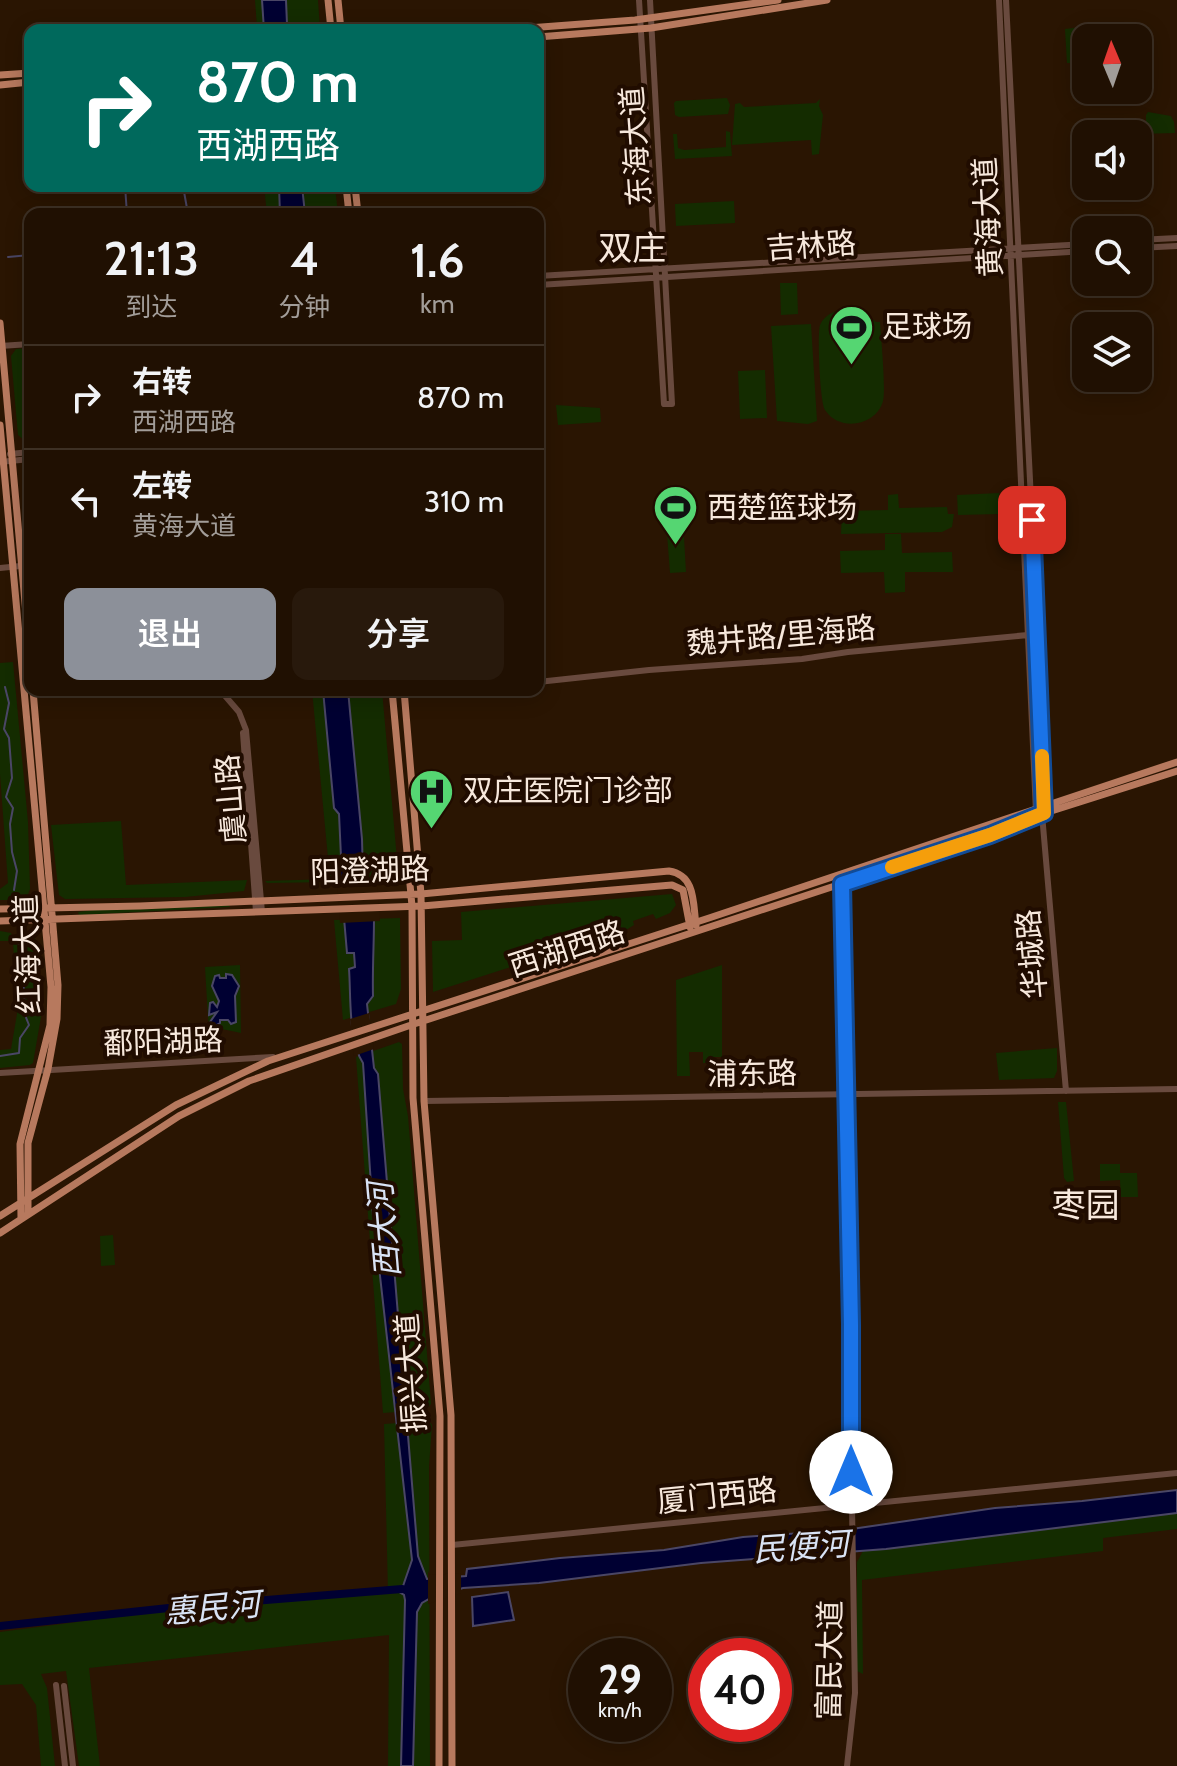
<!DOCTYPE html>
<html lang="zh">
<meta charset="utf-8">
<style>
body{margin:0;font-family:Cabin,"Noto Sans SC",sans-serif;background:#28190c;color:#f1f3f6;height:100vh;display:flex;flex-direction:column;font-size:30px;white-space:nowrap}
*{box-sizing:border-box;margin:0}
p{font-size:26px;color:#a29d99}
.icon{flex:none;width:44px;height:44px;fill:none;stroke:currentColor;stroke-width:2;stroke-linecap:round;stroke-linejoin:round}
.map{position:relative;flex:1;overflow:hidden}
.details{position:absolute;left:24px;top:208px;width:520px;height:488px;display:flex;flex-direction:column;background:#201002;border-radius:16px;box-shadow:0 4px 20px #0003,0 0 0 2px #3d3024}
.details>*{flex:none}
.banner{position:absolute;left:24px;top:24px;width:520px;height:168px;border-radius:16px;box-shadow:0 4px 20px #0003,0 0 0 2px #3d3024;background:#00695c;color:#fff;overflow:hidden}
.needle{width:52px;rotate:358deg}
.controls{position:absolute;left:1072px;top:24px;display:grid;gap:16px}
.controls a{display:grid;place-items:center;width:80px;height:80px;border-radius:16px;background:#201002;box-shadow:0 4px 20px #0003,0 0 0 2px #3d3024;font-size:40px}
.speed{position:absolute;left:568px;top:1638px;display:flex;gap:16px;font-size:40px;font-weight:700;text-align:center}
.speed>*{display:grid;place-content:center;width:104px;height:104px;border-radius:50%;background:#201002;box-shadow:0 4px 20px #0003,0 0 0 2px #3d3024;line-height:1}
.speed small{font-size:20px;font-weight:400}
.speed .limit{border:12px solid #d22;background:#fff;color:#111}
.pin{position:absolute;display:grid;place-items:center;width:68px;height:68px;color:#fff;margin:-34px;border-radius:16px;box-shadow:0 4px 12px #0006}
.me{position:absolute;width:88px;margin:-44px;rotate:0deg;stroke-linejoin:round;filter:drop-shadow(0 0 6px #0008)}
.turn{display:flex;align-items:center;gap:28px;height:168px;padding:0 40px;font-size:36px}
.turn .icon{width:104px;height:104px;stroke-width:2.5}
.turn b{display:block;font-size:56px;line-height:68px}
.eta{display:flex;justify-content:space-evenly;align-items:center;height:136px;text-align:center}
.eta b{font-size:48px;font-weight:600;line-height:56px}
.cta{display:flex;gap:16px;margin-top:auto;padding:16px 40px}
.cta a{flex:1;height:92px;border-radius:16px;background:#8c9099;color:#fff;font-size:32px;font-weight:600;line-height:92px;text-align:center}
.cta a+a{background:#28190c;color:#f1f3f6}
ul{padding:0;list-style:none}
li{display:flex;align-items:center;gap:24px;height:104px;padding:0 40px;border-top:2px solid #3d3024}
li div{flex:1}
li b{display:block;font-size:30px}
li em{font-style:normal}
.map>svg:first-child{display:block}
</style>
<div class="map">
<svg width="1177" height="1766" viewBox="0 0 1177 1766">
<rect width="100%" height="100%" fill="#2a1502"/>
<path fill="#142c00" d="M 255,0 L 318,0 L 320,29 L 228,30 L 257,27 Z
M 1090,26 L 1095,29 L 1095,38 L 1086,38 L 1086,63 L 1067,63 L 1065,29 Z
M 727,98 L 730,105 L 728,114 L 679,117 L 675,115 L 674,103 L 676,101 Z
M 820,99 L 819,106 L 823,115 L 819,154 L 812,155 L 811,140 L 732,145 L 735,104 L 740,103 L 744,107 L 816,103 Z
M 1148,112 L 1171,116 L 1174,122 L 1175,133 L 1137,134 L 1137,123 L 1146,123 L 1146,115 Z
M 726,131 L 730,132 L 732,156 L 675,159 L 673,134 L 677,134 L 678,148 L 684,150 L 726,147 Z
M 264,186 L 335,186 L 338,214 L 267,214 Z
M 734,201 L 735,223 L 676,226 L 675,204 Z
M 780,283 L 797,283 L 798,314 L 781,315 Z
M 851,308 L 862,311 L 876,322 L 880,322 C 881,337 886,389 883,401 C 877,425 840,433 825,410 C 820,403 817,335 820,325 C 825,313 839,309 851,308 Z
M 811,324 L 817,421 L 808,424 L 777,421 L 771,326 Z
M 30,348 L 30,441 L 26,442 L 18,435 L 11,356 L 16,349 Z
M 765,370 L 767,418 L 740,419 L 738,371 Z
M 556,405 L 600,408 L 601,422 L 558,425 Z
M 28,465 L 30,465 L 30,554 L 22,472 Z
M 999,493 L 999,514 L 958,515 L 957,495 Z
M 898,494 L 899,508 L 947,507 L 948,514 L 954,514 L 952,527 L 942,532 L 841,534 L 842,511 L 888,510 L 888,495 Z
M 683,520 L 686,572 L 670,573 L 666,521 Z
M 885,534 L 901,534 L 902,553 L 952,552 L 953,572 L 905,572 L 905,592 L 885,593 L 884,572 L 841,573 L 840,551 L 885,550 Z
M 13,662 L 28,822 L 30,889 L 26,900 L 0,900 L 0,889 L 8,883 L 0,774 L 0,663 Z
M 312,690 L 382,690 L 399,882 L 335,885 L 332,882 L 267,883 L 265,881 L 330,879 Z
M 121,821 L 126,885 L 247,880 L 244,891 L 185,897 L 65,899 L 59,895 L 51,825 Z
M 672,894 L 676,905 L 670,913 L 656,919 L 653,914 L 633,921 L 634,925 L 626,930 L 433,992 L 432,941 L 462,940 L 461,912 Z
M 228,904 L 230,907 L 79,915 L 78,912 L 111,908 Z
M 400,918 L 401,989 L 396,1004 L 343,1020 L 334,920 Z
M 0,931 L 11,933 L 13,938 L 19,934 L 32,933 L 36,940 L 42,1011 L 33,1063 L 30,1065 L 0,1068 L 0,1050 L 11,1049 L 17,1014 L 13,941 L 0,941 Z
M 240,965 L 241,1033 L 222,1029 L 209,1034 L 205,967 Z
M 722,965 L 722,1057 L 710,1057 L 710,1063 L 703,1063 L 703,1052 L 689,1052 L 690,1076 L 677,1076 L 676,980 Z
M 399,1042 L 402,1044 L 403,1089 L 408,1116 L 431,1404 L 425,1410 L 383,1413 L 356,1057 Z
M 1057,1048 L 1057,1071 L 1054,1078 L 999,1080 L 996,1053 Z
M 1058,1102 L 1066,1102 L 1074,1181 L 1067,1182 L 1064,1178 Z
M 1100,1164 L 1120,1164 L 1120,1173 L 1137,1173 L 1138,1197 L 1121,1197 L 1120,1180 L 1100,1181 Z
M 113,1235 L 115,1265 L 101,1266 L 100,1236 Z
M 429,1421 L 432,1425 L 429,1466 L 430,1766 L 388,1766 L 389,1635 L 89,1668 L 100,1766 L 79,1766 L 66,1671 L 41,1674 L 47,1688 L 55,1766 L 41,1766 L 36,1705 L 22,1684 L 0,1685 L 0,1632 L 154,1612 L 388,1592 L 384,1424 Z
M 1177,1513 L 1177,1529 L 1103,1538 L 1103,1551 L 862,1580 L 863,1674 L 857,1671 L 857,1562 L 863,1551 Z"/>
<path fill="#000032" stroke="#4a4665" stroke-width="2" d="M 262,0 L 286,0 L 287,24 L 290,30 L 264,30 Z
M 279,186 L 302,186 L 305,214 L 280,214 Z
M 323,690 L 348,690 L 362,839 L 363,877 L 373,882 C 376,920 372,957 373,996 L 367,1004 L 374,1068 L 378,1074 L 418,1556 L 427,1579 L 466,1576 L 467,1569 L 560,1558 L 664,1550 L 743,1537 L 845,1530 L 995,1508 L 1082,1501 L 1177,1490 L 1177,1513 L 886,1549 L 701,1563 L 539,1583 L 463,1588 L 429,1599 L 422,1603 L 417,1612 L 413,1766 L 401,1766 L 405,1600 L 404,1595 L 394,1589 L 403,1586 L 412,1560 L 379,1267 L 377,1220 L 373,1216 L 363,1063 C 348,1041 351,995 349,969 L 355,967 L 354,953 L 347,953 L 339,860 L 341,857 L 339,814 L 334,808 Z
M 226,974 L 232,975 L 239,986 L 235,996 L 236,1022 L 231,1024 L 228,1020 L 220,1020 L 220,1023 L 213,1027 L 210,1022 L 217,1012 L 209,1015 L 210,1003 L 213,1002 L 217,1007 L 219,1001 L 212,986 L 215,976 L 219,975 L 220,978 L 226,978 Z
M 508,1592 L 514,1620 L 473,1626 L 472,1597 Z"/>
<path fill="#2a1502" d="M 377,884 L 380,921 L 340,923 L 337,886 Z
M 369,1013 L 374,1049 L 354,1056 L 350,1019 Z
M 428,1571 L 430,1575 L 461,1573 L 461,1593 L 428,1604 Z"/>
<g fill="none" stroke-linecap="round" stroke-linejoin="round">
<path stroke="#4a4665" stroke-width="2" d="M 125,186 L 127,214
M 183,186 L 188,214
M 8,257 L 30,255
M 5,687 L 9,703 L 4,729 L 9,738 L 12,778 L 6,797 L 13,808 L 10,824 L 12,852 L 17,871 L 14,890
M 0,1056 L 19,1053 L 20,1038 L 29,1025 L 25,1015 L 23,966 L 18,940"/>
<path stroke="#000032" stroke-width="8" d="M 0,1626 L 178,1607 L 402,1589"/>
<path stroke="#694a3e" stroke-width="6" d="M 639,0 L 664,404 L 672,404 L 650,0
M 999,0 L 1036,812
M 1006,0 L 1037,620 L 1044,809
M 1138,240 L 1177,238
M 1138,248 L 1177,246
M 538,276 L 1086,244
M 538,285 L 1086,251
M 0,346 L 30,344
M 10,454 L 30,452
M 0,462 L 30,459
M 0,568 L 30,565
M 538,682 L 649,670 L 802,659 L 848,652 L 1028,635
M 220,690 L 239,712 L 246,730 L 262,912
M 404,694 L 459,690
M 243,733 L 256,912
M 1042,814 L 1066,1091
M 842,884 L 855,1693 L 847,1766
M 0,1073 L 273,1057
M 424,1101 L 1177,1089
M 452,1545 L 1177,1473
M 56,1685 L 65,1766
M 64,1686 L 73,1766"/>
<path stroke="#b7795e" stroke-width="7" d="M 328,0 L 331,30
M 338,0 L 341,30
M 500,30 L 635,20 L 778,0
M 538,37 L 651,28 L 827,0
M 0,75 L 30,73
M 0,85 L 30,82
M 346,186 L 349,214
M 355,186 L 358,214
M 0,323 L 30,659
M 0,425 L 51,987 L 50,1025 L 20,1144 L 21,1219
M 392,690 L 412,906 L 413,1098 L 440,1416 L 439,1766
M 404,690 L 421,894 L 424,1101 L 451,1415 L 452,1766
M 0,909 L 140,906 L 421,894 L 669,871 C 696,875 693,904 696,925
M 0,921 L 422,906 L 672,885 L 683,890 L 690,927
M 28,1214 L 28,1143 L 48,1069 L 57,1019 L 58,985 L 33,690
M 0,1216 L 176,1105 L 268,1061 L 709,918 L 1177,762
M 0,1233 L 179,1116 L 249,1081 L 411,1025 L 990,835 L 1042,814 L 1177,771"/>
</g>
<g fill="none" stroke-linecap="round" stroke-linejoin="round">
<defs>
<path id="route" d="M 851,1472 L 851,1325 L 842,884 L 990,835 L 1044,813 L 1032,520"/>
</defs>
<use href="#route" stroke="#114b97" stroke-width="20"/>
<use href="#route" stroke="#1a73e8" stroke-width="14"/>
<path stroke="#f59e0b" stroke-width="14" d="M 892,867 L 990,835 L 1044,813 L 1042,756"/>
</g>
<defs>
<symbol id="stadium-pin" viewBox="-11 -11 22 30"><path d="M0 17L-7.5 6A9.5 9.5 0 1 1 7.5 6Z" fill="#55d672" stroke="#200c00"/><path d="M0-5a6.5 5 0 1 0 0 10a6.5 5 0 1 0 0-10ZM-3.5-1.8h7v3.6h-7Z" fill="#111"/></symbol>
<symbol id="hospital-pin" viewBox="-11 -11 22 30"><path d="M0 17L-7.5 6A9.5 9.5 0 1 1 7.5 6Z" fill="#55d672" stroke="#200c00"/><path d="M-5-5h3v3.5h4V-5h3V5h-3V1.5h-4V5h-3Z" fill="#111"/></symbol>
</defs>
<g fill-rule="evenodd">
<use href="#stadium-pin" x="826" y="302" width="51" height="69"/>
<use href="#stadium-pin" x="650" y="482" width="51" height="69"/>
<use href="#hospital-pin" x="406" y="766" width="51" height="69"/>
</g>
<g text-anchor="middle" stroke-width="8" stroke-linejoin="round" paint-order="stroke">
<g font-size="30" fill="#f7e8dc" stroke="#200c00">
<text transform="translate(636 146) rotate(-94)" y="10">东海大道</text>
<text transform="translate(988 217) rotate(-93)" y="10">黄海大道</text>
<text transform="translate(811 246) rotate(-4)" y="10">吉林路</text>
<text transform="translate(781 636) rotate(-5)" y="10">魏井路/里海路</text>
<text transform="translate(231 799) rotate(-95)" y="10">虞山路</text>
<text transform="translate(370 871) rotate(-2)" y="10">阳澄湖路</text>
<text transform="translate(567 949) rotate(-18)" y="10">西湖西路</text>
<text transform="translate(28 954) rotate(-92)" y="10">红海大道</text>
<text transform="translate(1032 954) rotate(-95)" y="10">华城路</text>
<text transform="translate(163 1042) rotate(-2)" y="10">鄱阳湖路</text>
<text transform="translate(752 1074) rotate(-1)" y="10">浦东路</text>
<text transform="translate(411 1373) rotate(-94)" y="10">振兴大道</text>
<text transform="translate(717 1496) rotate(-6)" y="10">厦门西路</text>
<text transform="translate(830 1660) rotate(-89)" y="10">富民大道</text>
</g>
<g font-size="30" fill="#f7e8dc" stroke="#200c00" text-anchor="start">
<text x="882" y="337">足球场</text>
<text x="707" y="518">西楚篮球场</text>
<text x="463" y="801">双庄医院门诊部</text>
</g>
<g font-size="32" font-style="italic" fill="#d9e3f5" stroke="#200c00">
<text transform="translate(384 1230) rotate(-95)" y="11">西大河</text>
<text transform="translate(801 1547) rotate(-4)" y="11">民便河</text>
<text transform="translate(212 1608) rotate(-5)" y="11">惠民河</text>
</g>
<g font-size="34" fill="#f7e8dc" stroke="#200c00">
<text x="632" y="260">双庄</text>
<text x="1086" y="1217">枣园</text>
</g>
</g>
</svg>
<div class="controls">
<a><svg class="needle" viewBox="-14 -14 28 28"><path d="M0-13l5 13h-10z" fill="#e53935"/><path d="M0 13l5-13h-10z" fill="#a29d99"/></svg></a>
<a><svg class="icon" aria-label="sound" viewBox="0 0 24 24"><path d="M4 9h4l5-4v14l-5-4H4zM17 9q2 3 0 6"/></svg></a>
<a><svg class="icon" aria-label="search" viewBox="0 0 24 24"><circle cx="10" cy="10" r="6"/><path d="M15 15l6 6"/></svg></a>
<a><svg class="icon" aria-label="layers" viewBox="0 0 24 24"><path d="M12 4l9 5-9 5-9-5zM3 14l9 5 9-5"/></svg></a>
</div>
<div class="speed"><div>29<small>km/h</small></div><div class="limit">40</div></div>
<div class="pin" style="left:1032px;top:520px;background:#d93025"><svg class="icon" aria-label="arrive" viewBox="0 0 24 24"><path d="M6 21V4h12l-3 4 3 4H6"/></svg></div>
<svg class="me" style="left:851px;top:1472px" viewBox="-20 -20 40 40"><circle r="19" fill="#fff"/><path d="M0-13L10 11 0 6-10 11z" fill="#1a73e8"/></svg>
<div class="banner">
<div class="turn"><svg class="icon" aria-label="right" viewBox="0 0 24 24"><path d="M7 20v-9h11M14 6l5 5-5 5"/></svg><div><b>870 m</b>西湖西路</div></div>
</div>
<section class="details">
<div class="eta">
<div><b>21:13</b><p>到达</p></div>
<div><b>4</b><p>分钟</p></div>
<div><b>1.6</b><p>km</p></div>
</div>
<ul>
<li><svg class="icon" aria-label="right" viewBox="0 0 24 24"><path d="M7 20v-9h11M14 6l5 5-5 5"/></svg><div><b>右转</b><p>西湖西路</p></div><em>870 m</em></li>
<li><svg class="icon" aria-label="left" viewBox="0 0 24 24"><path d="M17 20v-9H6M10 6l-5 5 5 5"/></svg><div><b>左转</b><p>黄海大道</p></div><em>310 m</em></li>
</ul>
<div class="cta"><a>退出</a><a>分享</a></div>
</section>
</div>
